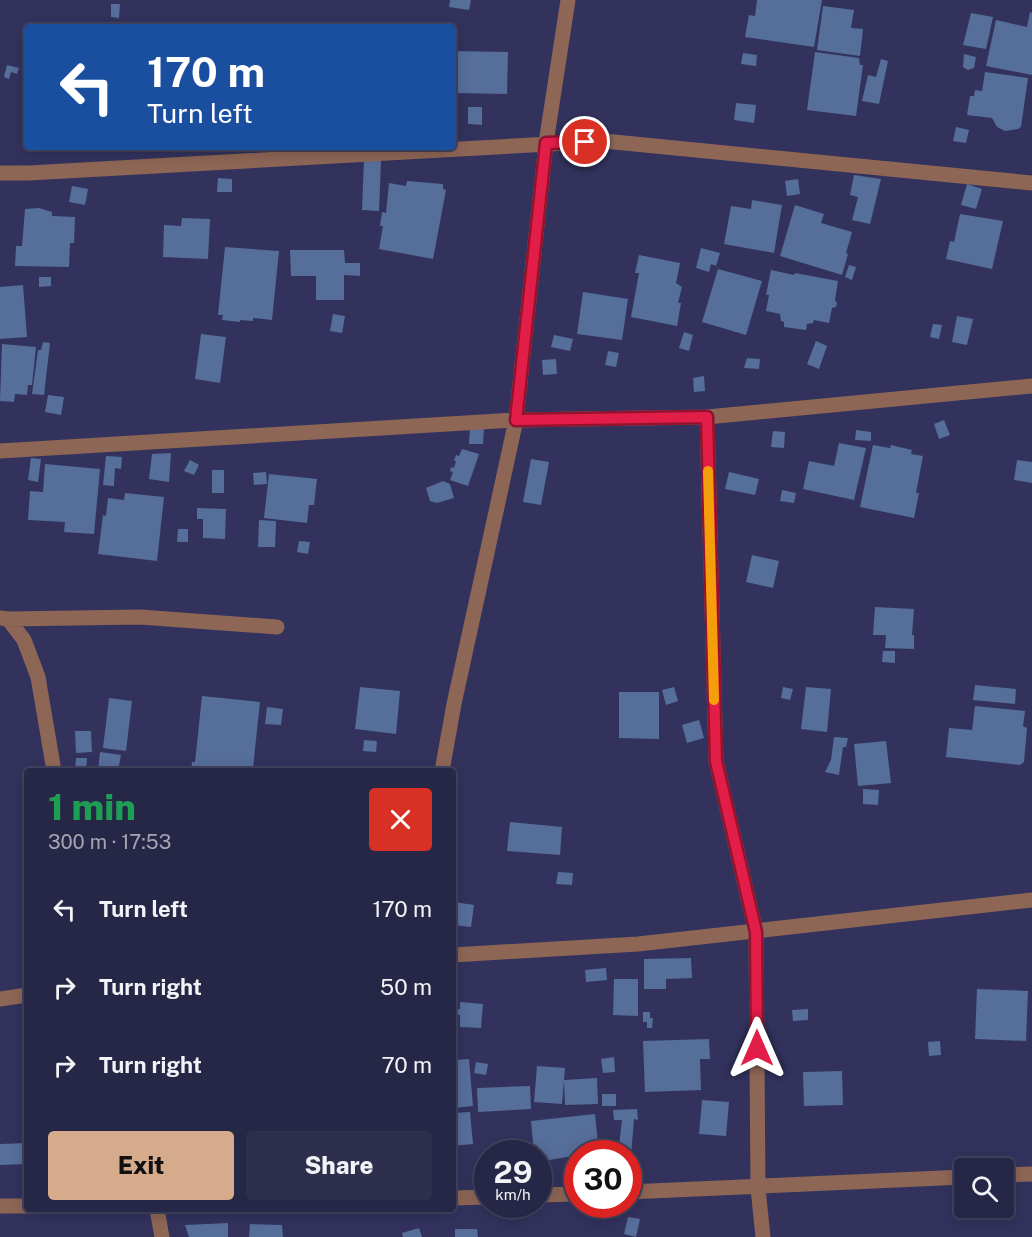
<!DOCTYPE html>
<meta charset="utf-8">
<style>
body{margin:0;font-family:"Public Sans",sans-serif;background:#2e2e4d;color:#f1f3f6;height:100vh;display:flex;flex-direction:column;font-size:22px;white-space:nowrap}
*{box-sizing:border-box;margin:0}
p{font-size:20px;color:#a4a5b3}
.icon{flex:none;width:33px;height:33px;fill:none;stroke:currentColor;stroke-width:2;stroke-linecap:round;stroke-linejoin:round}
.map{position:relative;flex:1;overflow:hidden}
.side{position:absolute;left:24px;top:768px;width:432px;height:444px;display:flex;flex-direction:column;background:#262646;border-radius:6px;box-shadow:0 3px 15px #0003,0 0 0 2px #42435f}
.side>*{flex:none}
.hud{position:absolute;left:24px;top:24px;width:432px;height:126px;border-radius:6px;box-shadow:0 3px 15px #0003,0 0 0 2px #42435f;background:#1a4fa0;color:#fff;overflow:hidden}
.controls{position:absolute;left:954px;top:1158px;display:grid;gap:12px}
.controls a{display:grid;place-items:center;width:60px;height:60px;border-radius:6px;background:#262646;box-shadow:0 3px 15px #0003,0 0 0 2px #42435f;font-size:30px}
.speed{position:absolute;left:474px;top:1140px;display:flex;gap:12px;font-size:30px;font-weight:700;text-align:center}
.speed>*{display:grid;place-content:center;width:78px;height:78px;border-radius:50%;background:#262646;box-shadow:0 3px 15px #0003,0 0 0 2px #42435f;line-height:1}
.speed small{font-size:15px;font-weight:400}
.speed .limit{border:9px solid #d22;background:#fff;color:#111}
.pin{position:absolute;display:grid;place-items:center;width:51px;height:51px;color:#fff;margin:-26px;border:3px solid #fff;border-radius:50%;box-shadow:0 2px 6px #0007}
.me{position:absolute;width:66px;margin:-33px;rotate:0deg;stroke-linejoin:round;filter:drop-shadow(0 0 4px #0008)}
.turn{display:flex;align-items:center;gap:21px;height:126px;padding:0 24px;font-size:27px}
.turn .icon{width:78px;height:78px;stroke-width:2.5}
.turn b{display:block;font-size:42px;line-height:51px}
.round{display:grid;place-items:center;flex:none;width:63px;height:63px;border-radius:6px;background:#2e2e4d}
.headline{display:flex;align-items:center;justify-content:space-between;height:102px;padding:0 24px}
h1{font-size:36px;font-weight:800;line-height:45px;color:#1e9e55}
.primary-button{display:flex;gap:12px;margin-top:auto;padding:12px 24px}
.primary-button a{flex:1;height:69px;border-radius:6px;background:#d6ab8b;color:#111;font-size:24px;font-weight:800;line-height:69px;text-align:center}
.primary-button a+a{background:#2e2e4d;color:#f1f3f6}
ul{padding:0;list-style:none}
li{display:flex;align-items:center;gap:18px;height:78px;padding:0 24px}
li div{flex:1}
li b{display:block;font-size:22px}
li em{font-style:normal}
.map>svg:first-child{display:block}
</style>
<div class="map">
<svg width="1032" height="1237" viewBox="0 0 1032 1237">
<rect width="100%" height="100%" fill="#32325d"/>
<path fill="#566e9a" d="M 450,0 L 471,0 L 469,10 L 449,7 Z
M 757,0 L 822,0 L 814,47 L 745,37 L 749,15 L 755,16 Z
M 111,4 L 120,4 L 119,18 L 111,17 Z
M 823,6 L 854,10 L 851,28 L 863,29 L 860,56 L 817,50 Z
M 1030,12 L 1032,13 L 1032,75 L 986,66 L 996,20 L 1027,27 Z
M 971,13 L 993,17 L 986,49 L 963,45 Z
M 453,51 L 508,52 L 507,94 L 453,93 Z
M 815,52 L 859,58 L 860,65 L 863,65 L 856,116 L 807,110 Z
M 743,53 L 757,55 L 756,66 L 741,64 Z
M 964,54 L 976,57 L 974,68 L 968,70 L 963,67 Z
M 881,59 L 888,61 L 879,104 L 862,101 L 868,75 L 876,77 Z
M 7,65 L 19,68 L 17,74 L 11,72 L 9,79 L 4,77 Z
M 985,72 L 1028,78 L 1021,127 L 1018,129 L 1005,131 L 997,127 L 992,118 L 967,115 L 970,96 L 974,96 L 975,90 L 982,91 Z
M 736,103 L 756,105 L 754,123 L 734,120 Z
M 468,107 L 482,107 L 482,125 L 468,124 Z
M 956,127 L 969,130 L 966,143 L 953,141 Z
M 364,160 L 381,161 L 379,211 L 362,210 Z
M 854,175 L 881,179 L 870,224 L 852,220 L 858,197 L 850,195 Z
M 218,178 L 232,179 L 232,192 L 217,192 Z
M 798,179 L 800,194 L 787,196 L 785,181 Z
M 407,181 L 443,184 L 443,189 L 446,190 L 433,259 L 379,249 L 383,226 L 380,226 L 382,212 L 386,213 L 389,183 L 406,186 Z
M 967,184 L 982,189 L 976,209 L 961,205 Z
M 72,186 L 88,189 L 85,205 L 69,202 Z
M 752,200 L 782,205 L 774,253 L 724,244 L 731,206 L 751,209 Z
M 795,205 L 824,214 L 821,223 L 852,232 L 846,253 L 848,254 L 842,275 L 780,256 Z
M 39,208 L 52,212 L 52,216 L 75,217 L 74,243 L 70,243 L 69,267 L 15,266 L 16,246 L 22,246 L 25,209 Z
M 960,214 L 1003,221 L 992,269 L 946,259 L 950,241 L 954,242 Z
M 182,218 L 210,219 L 208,259 L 163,257 L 164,225 L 181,226 Z
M 225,247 L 279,251 L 272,320 L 253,318 L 253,321 L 240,320 L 240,322 L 222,320 L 223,315 L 218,315 Z
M 701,248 L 720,253 L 716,266 L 711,264 L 709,272 L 696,268 Z
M 290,250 L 344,250 L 345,263 L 360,263 L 360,276 L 344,275 L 344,300 L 316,300 L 316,276 L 291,276 Z
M 639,255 L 680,263 L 676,283 L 682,287 L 678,303 L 681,303 L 677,326 L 631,317 L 639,273 L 635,273 Z
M 849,265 L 856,267 L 852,280 L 845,277 Z
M 718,269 L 762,281 L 746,335 L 702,322 Z
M 771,270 L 794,275 L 795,273 L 838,281 L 835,300 L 837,303 L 836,307 L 832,308 L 829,323 L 814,320 L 813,323 L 807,324 L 806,330 L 784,327 L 784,322 L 781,321 L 780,314 L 766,311 L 769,295 L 766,295 Z
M 39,277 L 51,277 L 51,286 L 39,287 Z
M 23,285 L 27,337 L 0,339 L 0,287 Z
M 583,292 L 628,299 L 622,340 L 577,334 Z
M 333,314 L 345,316 L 342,333 L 330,331 Z
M 957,316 L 973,319 L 967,345 L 952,342 Z
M 933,324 L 942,325 L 939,339 L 930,337 Z
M 684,332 L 693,335 L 689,351 L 679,348 Z
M 201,334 L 226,337 L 220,383 L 195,379 Z
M 554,335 L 573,339 L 570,351 L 551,347 Z
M 816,341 L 827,346 L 819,369 L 807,364 Z
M 43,342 L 50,343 L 44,395 L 32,394 L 38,350 L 41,350 Z
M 2,344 L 36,347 L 32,385 L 28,385 L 27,395 L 15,394 L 14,402 L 0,401 Z
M 608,351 L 619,353 L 616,367 L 605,365 Z
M 747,358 L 760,359 L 759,369 L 744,368 Z
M 556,359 L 557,374 L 543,375 L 542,360 Z
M 704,376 L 705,391 L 694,392 L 693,378 Z
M 48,395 L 64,397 L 61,415 L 45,412 Z
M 944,420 L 950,435 L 939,439 L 934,424 Z
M 470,427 L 484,428 L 483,444 L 469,444 Z
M 856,430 L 871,432 L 871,441 L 855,440 Z
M 773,431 L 785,432 L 784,448 L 771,447 Z
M 839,443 L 866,448 L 854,500 L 803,489 L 809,461 L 834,466 Z
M 873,445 L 890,448 L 891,445 L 912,450 L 911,454 L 923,456 L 916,493 L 919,493 L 914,518 L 860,507 Z
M 462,449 L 479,454 L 468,486 L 450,480 L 453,472 L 450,471 L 451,467 L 454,468 L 456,461 L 454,461 L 456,455 L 459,456 Z
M 171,453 L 169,482 L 149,479 L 152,454 Z
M 106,456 L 122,457 L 121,469 L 115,468 L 114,486 L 103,485 Z
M 31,458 L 41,459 L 38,482 L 28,480 Z
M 531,459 L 549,462 L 541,505 L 523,502 Z
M 190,460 L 199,465 L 194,475 L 184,471 Z
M 1017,460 L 1032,462 L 1032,483 L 1014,480 Z
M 45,464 L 100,469 L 94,534 L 64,532 L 65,522 L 28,520 L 30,491 L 43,492 Z
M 212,470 L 224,470 L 224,493 L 212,493 Z
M 266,472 L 267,484 L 254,485 L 253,473 Z
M 729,472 L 759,479 L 755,495 L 725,489 Z
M 269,474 L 317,479 L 314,505 L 309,505 L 307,523 L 264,518 Z
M 443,481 L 450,484 L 454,498 L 437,503 L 430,501 L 426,488 Z
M 782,490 L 796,493 L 794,503 L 780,501 Z
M 125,493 L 164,497 L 157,561 L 98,554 L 103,515 L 106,516 L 108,498 L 124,500 Z
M 197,508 L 226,509 L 225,539 L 203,538 L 203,519 L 197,519 Z
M 259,520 L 276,521 L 275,547 L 258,547 Z
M 178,529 L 188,529 L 188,542 L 177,542 Z
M 299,541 L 310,542 L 308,554 L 297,552 Z
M 752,555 L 779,561 L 773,588 L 746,582 Z
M 875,607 L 914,609 L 912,635 L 914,635 L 914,649 L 885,648 L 886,635 L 873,635 Z
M 883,651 L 895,651 L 895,663 L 882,662 Z
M 975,685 L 1016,689 L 1015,704 L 973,700 Z
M 360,687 L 400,691 L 396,734 L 355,729 Z
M 674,687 L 678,701 L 666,705 L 662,690 Z
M 783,687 L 793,689 L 790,700 L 781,698 Z
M 806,687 L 831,689 L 827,732 L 801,729 Z
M 619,692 L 659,692 L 659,739 L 619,738 Z
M 202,696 L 260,702 L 253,768 L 239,767 L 239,771 L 191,771 L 192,762 L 195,762 Z
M 109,698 L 132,701 L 126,751 L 103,748 Z
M 975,706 L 1025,711 L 1023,726 L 1027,728 L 1024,762 L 1020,765 L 946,757 L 949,728 L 972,730 Z
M 267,707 L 283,709 L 281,725 L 265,724 Z
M 699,720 L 704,738 L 687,743 L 682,725 Z
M 75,731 L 91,731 L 92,752 L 76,753 Z
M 834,737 L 848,738 L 846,747 L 843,747 L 839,775 L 825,772 L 831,760 Z
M 364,740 L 377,741 L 376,752 L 363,751 Z
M 886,741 L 891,783 L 858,786 L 854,744 Z
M 100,752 L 121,755 L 118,771 L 98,771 Z
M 76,758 L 87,758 L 86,770 L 75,769 Z
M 863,789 L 879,790 L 878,805 L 863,804 Z
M 510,822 L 562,827 L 560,855 L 507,851 Z
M 558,872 L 573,873 L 572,885 L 556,884 Z
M 454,902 L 474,905 L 471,927 L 453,925 Z
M 691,958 L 692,978 L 666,979 L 666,989 L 644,989 L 644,959 Z
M 606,968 L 607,980 L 586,982 L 585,970 Z
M 614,979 L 638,979 L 638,1016 L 613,1015 Z
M 977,989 L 1028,991 L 1026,1041 L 975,1039 Z
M 460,1002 L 483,1004 L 481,1028 L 460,1027 L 460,1015 L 456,1015 L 457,1010 L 460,1009 Z
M 808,1009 L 808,1020 L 793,1021 L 792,1010 Z
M 643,1012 L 650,1012 L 650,1018 L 653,1018 L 652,1028 L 647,1028 L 647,1022 L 643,1022 Z
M 709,1039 L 710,1059 L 700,1059 L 701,1090 L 645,1092 L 643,1041 Z
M 940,1041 L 941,1055 L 929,1056 L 928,1042 Z
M 614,1057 L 615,1072 L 603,1073 L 601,1059 Z
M 469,1059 L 473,1106 L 453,1108 L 453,1060 Z
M 476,1062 L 488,1064 L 486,1075 L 474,1073 Z
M 537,1066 L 565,1068 L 562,1104 L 534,1102 Z
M 842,1071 L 843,1105 L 804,1106 L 803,1072 Z
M 597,1078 L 598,1104 L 565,1105 L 564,1080 Z
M 530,1086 L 531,1109 L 478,1112 L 477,1088 Z
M 602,1094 L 616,1094 L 616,1106 L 602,1106 Z
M 702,1100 L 729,1102 L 726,1136 L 699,1134 Z
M 637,1109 L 638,1120 L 634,1119 L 630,1169 L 628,1169 L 628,1154 L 618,1154 L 622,1120 L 614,1120 L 613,1110 Z
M 470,1112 L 473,1144 L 453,1146 L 453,1113 Z
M 595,1114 L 599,1154 L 578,1154 L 578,1155 L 544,1161 L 538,1158 L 538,1154 L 534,1154 L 531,1121 Z
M 27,1143 L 27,1164 L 0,1165 L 0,1144 Z
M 628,1217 L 640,1219 L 636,1237 L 624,1234 Z
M 228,1223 L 228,1237 L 189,1237 L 185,1225 Z
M 250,1224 L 282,1225 L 283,1237 L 249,1237 Z
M 419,1228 L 422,1237 L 403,1237 L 402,1233 Z
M 455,1229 L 477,1229 L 478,1237 L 455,1237 Z"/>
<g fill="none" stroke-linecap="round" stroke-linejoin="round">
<path stroke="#8d6656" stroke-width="15" d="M 0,173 L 29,173 L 604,141 L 1032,183
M 707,417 L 716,761 L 756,932 L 758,1188 L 763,1237
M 0,451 L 516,420 L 707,417 L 1032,386
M 1,618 L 8,619 L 24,640 L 38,677 L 54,771
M 8,619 L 140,617 L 277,627
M 442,771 L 454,704 L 516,420 L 546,143 L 568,0
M 453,955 L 638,944 L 1032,900
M 0,999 L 27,995
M 1004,1175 L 1032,1174
M 628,1192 L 964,1177
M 538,1195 L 578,1194
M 453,1198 L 488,1197
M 0,1206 L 27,1206
M 157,1209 L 162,1237"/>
</g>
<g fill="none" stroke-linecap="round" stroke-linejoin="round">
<defs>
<path id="route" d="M 585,142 L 546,143 L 516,420 L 707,417 L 716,761 L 756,932 L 757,1048"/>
</defs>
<use href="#route" stroke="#92132f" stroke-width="15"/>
<use href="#route" stroke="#e11d48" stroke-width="10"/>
<path stroke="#f59e0b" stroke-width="10" d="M 708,471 L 714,700"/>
</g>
</svg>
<div class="controls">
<a><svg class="icon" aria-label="search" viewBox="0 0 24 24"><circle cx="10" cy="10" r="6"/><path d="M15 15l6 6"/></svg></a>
</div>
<div class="speed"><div>29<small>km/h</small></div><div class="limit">30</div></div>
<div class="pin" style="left:585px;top:142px;background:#d93025"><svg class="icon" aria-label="arrive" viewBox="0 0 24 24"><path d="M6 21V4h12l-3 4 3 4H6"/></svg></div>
<svg class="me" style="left:757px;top:1048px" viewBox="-20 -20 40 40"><path d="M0-17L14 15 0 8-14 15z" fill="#e11d48" stroke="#fff" stroke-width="4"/></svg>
<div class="hud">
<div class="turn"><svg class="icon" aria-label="left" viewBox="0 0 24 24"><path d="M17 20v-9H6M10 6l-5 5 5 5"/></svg><div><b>170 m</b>Turn left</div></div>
</div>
<section class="side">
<div class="headline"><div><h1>1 min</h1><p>300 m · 17:53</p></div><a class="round" style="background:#d93025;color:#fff"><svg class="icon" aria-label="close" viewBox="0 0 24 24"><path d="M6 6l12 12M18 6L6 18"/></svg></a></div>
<ul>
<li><svg class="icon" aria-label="left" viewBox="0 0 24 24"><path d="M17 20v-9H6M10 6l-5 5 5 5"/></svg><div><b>Turn left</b></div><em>170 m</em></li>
<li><svg class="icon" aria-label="right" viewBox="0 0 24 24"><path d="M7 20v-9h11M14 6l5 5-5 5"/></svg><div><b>Turn right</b></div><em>50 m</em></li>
<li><svg class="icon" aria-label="right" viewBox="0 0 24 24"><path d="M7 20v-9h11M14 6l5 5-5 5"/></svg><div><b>Turn right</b></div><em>70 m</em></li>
</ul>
<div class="primary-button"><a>Exit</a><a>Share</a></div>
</section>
</div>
